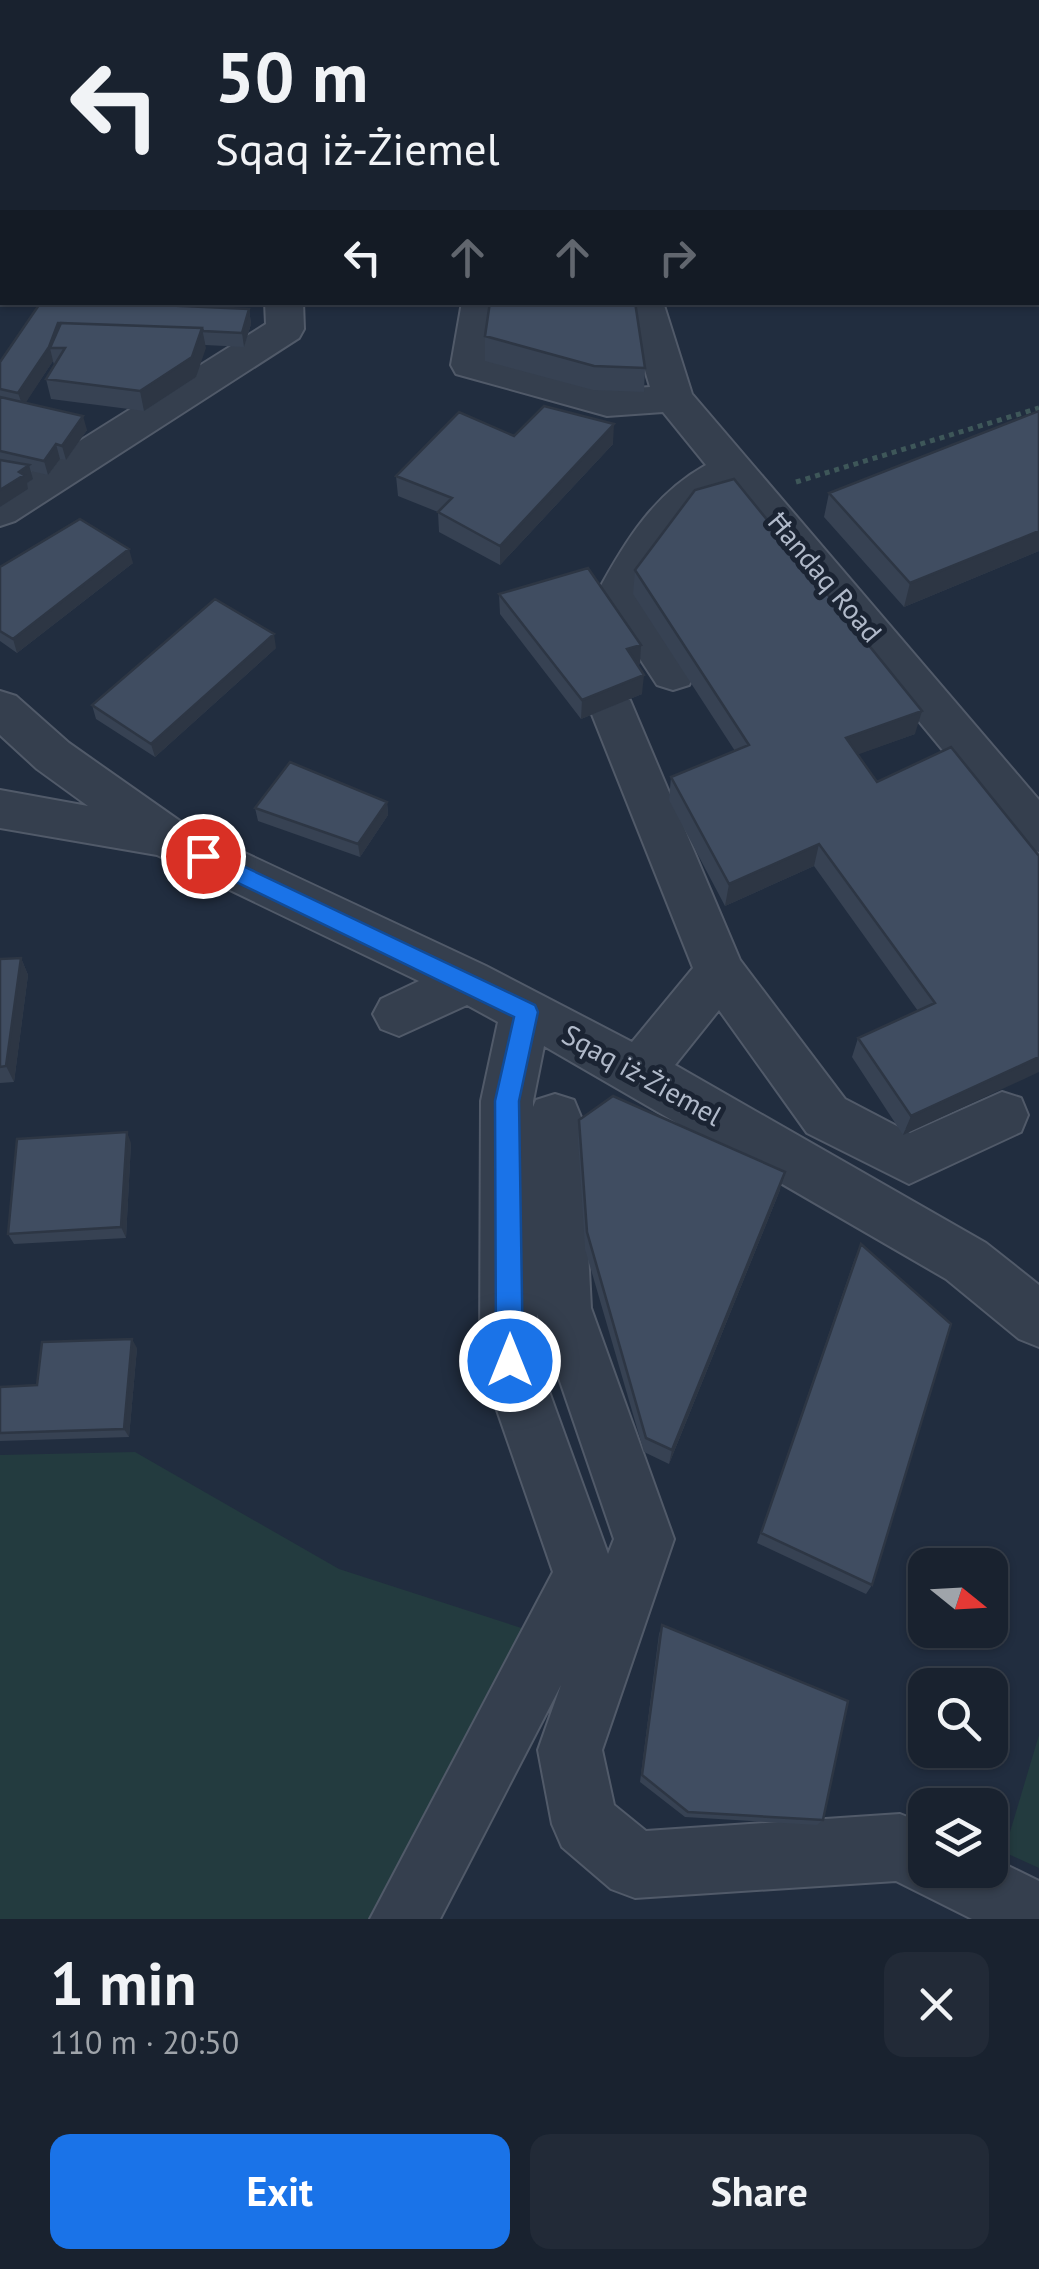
<!DOCTYPE html>
<meta charset="utf-8">
<style>
body{margin:0;font-family:"PT Sans",sans-serif;background:#222a37;color:#f1f3f6;height:100vh;display:flex;flex-direction:column;font-size:38px;white-space:nowrap}
*{box-sizing:border-box;margin:0}
p{font-size:32px;color:#9fa4aa}
.icon{flex:none;width:55px;height:55px;fill:none;stroke:currentColor;stroke-width:2;stroke-linecap:round;stroke-linejoin:round}
.map{position:relative;height:1919px;overflow:hidden}
.sheet{display:flex;flex-direction:column;background:#19222f;flex:1}
.sheet>*{flex:none}
.guide{position:absolute;left:0px;top:0px;width:1040px;height:305px;box-shadow:0 2px 8px #0004,0 0 0 2px #373f4b;background:#19222f;color:#f1f3f6;overflow:hidden}
.needle{width:65px;rotate:108deg}
.fabs{position:absolute;left:908px;top:1548px;display:grid;gap:20px}
.fabs a{display:grid;place-items:center;width:100px;height:100px;border-radius:20px;background:#19222f;box-shadow:0 2px 8px #0004,0 0 0 2px #373f4b;font-size:50px}
.pin{position:absolute;display:grid;place-items:center;width:85px;height:85px;color:#fff;margin:-42px;border:5px solid #fff;border-radius:50%;box-shadow:0 2px 10px #0007}
.me{position:absolute;width:110px;margin:-55px;rotate:0deg;stroke-linejoin:round;filter:drop-shadow(0 0 8px #0008)}
.turn{display:flex;align-items:center;gap:35px;height:210px;padding:0 50px;font-size:45px}
.turn .icon{width:130px;height:130px;stroke-width:2.5}
.turn b{display:block;font-size:70px;line-height:85px}
.lanes{display:flex;align-items:center;height:95px;padding:0 50px;background:#0003;justify-content:center;gap:50px;direction:ltr}
.lanes .off{opacity:.35}
.round{display:grid;place-items:center;flex:none;width:105px;height:105px;border-radius:20px;background:#222a37}
.overview{display:flex;align-items:center;justify-content:space-between;height:170px;padding:0 50px}
h1{font-size:60px;font-weight:700;line-height:75px}
.primary-button{display:flex;gap:20px;margin-top:auto;padding:20px 50px}
.primary-button a{flex:1;height:115px;border-radius:20px;background:#1a73e8;color:#fff;font-size:40px;font-weight:700;line-height:115px;text-align:center}
.primary-button a+a{background:#222a37;color:#f1f3f6}
.map>svg:first-child{display:block}
</style>
<div class="map">
<svg width="1039" height="1919" viewBox="0 0 1039 1919">
<rect width="100%" height="100%" fill="#212d3f"/>
<path fill="#233b3f" d="M 135,1452 L 339,1569 L 537,1633 L 369,1919 L 0,1919 L 0,1455 Z
M 1039,1735 L 1039,1868 L 1004,1852 Z"/>
<g fill="none" stroke-linecap="round" stroke-linejoin="round">
<defs>
<path id="minor" d="M 591,0 L 623,0 L 624,2 L 592,2 Z
M 265,302 L 303,302 L 304,329 L 299,338 L 15,521 L 0,526 L 0,491 L 266,324 Z
M 462,302 L 492,302 L 496,309 L 490,358 L 607,390 L 650,387 L 625,302 L 663,302 L 692,394 L 1039,800 L 1039,852 L 1022,846 L 727,489 L 679,530 L 641,592 L 695,673 L 689,685 L 673,690 L 657,685 L 597,593 C 625,541 654,494 706,465 L 663,412 L 607,416 L 456,374 L 451,365 Z
M 0,691 L 16,696 L 69,743 L 187,826 L 486,966 L 632,1042 L 693,968 L 591,712 L 598,700 L 614,695 L 630,700 L 740,960 L 845,1099 L 910,1133 L 1002,1092 L 1021,1098 L 1028,1115 L 1021,1132 L 909,1184 L 807,1133 L 719,1010 L 675,1065 L 986,1243 L 1039,1285 L 1039,1347 L 1019,1339 L 946,1279 L 544,1046 L 533,1101 L 533,1107 L 536,1100 L 555,1094 L 574,1100 L 581,1117 L 591,1308 L 674,1539 L 602,1750 L 614,1805 L 646,1831 L 900,1814 L 925,1824 L 925,1870 L 990,1870 L 990,1857 L 1039,1881 L 1039,1919 L 972,1919 L 896,1881 L 635,1898 L 611,1889 L 562,1847 L 552,1824 L 538,1750 L 561,1685 L 440,1919 L 370,1919 L 553,1572 L 480,1361 L 481,1101 L 498,1022 L 467,1005 L 399,1036 L 381,1029 L 373,1014 L 381,999 L 419,981 L 157,855 L 0,828 L 0,790 L 88,806 L 37,769 L 0,735 ZM 537,1314 L 614,1539 L 608,1554 L 538,1361 Z"/>
</defs>
<use href="#minor" stroke="#515a69" stroke-width="4"/>
<path stroke="#3e5759" stroke-width="5" stroke-dasharray="5 5" stroke-linecap="butt" d="M 796,482 L 1039,408"/>
<use href="#minor" fill="#353f4e" fill-rule="evenodd"/>
</g>
<path fill="#374253" d="M 1028,0 L 1039,0 L 1039,186 L 1038,186 L 1038,2 L 1027,2 Z
M 41,302 L 249,309 L 251,324 L 244,347 L 205,345 L 196,377 L 144,411 L 51,399 L 46,379 L 54,365 L 53,361 L 25,403 L 87,430 L 66,460 L 60,459 L 48,475 L 31,471 L 33,479 L 27,483 L 28,489 L 0,507 L 0,362 Z
M 485,336 L 645,368 L 644,392 L 593,390 L 485,361 Z
M 1039,411 L 1039,551 L 904,607 L 824,517 L 829,493 Z
M 514,436 L 613,444 L 500,565 L 439,532 L 438,512 L 398,496 L 396,476 Z
M 133,563 L 17,653 L 0,641 L 0,567 Z
M 635,570 L 915,734 L 858,754 L 877,782 L 1039,856 L 903,1135 L 852,1057 L 858,1038 L 918,1011 L 814,866 L 725,906 L 669,800 L 671,777 L 735,751 L 633,594 Z
M 499,594 L 640,664 L 638,665 L 642,694 L 581,719 L 500,614 Z
M 276,648 L 155,757 L 96,719 L 92,705 Z
M 387,802 L 388,815 L 360,857 L 258,821 L 255,808 Z
M 21,958 L 28,975 L 14,1082 L 0,1083 L 0,959 Z
M 579,1120 L 780,1190 L 669,1464 L 644,1452 L 585,1249 L 578,1139 Z
M 131,1143 L 126,1238 L 14,1244 L 8,1234 Z
M 855,1258 L 872,1585 L 866,1594 L 757,1543 Z
M 137,1348 L 129,1437 L 0,1441 L 0,1387 L 37,1385 Z
M 662,1625 L 823,1820 L 817,1825 L 685,1817 L 640,1782 L 659,1634 Z"/>
<path fill="#2d3644" d="M 249,309 L 251,324 L 244,347 L 242,333 Z
M 58,323 L 62,338 L 50,348 L 53,361 L 23,407 L 18,393 Z
M 202,328 L 206,348 L 196,377 L 144,411 L 140,391 Z
M 83,416 L 87,430 L 66,460 L 62,446 Z
M 614,424 L 613,444 L 500,565 L 500,546 Z
M 56,444 L 60,459 L 48,475 L 44,461 Z
M 29,465 L 33,479 L 27,483 L 28,489 L 0,507 L 0,490 Z
M 1039,531 L 1039,551 L 904,607 L 910,583 Z
M 129,549 L 133,563 L 17,653 L 13,639 Z
M 274,634 L 276,648 L 155,757 L 151,744 Z
M 641,645 L 640,664 L 626,668 L 627,649 Z
M 644,675 L 642,694 L 581,719 L 582,700 Z
M 922,711 L 915,734 L 840,761 L 846,738 Z
M 387,802 L 388,815 L 360,857 L 358,844 Z
M 819,844 L 814,866 L 725,906 L 729,884 Z
M 21,958 L 28,975 L 14,1082 L 6,1066 Z
M 1039,1057 L 1039,1072 L 903,1135 L 911,1116 Z
M 127,1132 L 131,1143 L 126,1238 L 121,1227 Z
M 785,1172 L 780,1190 L 669,1464 L 672,1450 Z
M 132,1339 L 137,1348 L 129,1437 L 124,1429 Z"/>
<path fill="#404d61" stroke="#2d3644" stroke-width="2.5" d="M 635,0 L 707,0 L 739,2 L 635,2 Z
M 1030,0 L 1039,0 L 1039,160 L 1038,160 L 1038,2 L 1029,2 Z
M 41,302 L 92,302 L 249,309 L 242,333 L 203,331 L 202,328 L 58,323 L 49,347 L 18,393 L 0,389 L 0,362 Z
M 490,302 L 635,302 L 645,368 L 594,366 L 485,336 Z
M 61,323 L 202,328 L 192,357 L 140,391 L 46,379 L 65,348 L 50,348 Z
M 0,397 L 83,416 L 62,446 L 56,444 L 44,461 L 0,451 Z
M 544,406 L 614,424 L 500,546 L 438,512 L 452,498 L 396,476 L 459,412 L 514,436 Z
M 1039,411 L 1039,531 L 910,583 L 829,493 Z
M 0,460 L 29,465 L 19,472 L 24,475 L 0,490 Z
M 734,479 L 922,711 L 846,738 L 877,782 L 951,747 L 1039,856 L 1039,1057 L 911,1116 L 858,1038 L 935,1003 L 819,844 L 729,884 L 671,777 L 749,745 L 635,570 L 695,490 Z
M 80,519 L 129,549 L 13,639 L 0,631 L 0,567 Z
M 588,568 L 641,645 L 627,649 L 644,675 L 582,700 L 499,594 Z
M 215,599 L 274,634 L 151,744 L 92,705 Z
M 290,762 L 387,802 L 358,844 L 255,808 Z
M 21,958 L 6,1066 L 0,1067 L 0,959 Z
M 613,1096 L 785,1172 L 672,1450 L 646,1438 L 587,1232 L 579,1120 Z
M 127,1132 L 121,1227 L 8,1234 L 17,1139 Z
M 861,1244 L 951,1324 L 872,1585 L 761,1533 Z
M 132,1339 L 124,1429 L 0,1433 L 0,1387 L 37,1385 L 42,1342 Z
M 662,1625 L 848,1701 L 823,1820 L 688,1812 L 642,1775 Z"/>
<path fill="#1a73e8" stroke="#114b97" stroke-width="2.5" d="M 203,847 L 535,1005 L 538,1012 L 519,1101 L 523,1361 L 519,1370 L 510,1374 L 500,1370 L 496,1361 L 495,1101 L 514,1017 L 195,862 L 192,856 Z"/>
<g text-anchor="middle" stroke-width="10" stroke-linejoin="round" paint-order="stroke">
<g font-size="28" fill="#b1baca" stroke="#1b2433">
<text transform="translate(825 577) rotate(50)" y="10">Ħandaq Road</text>
<text transform="translate(642 1075) rotate(29)" y="10">Sqaq iż-Żiemel</text>
</g>
</g>
</svg>
<div class="fabs">
<a><svg class="needle" viewBox="-14 -14 28 28"><path d="M0-13l5 13h-10z" fill="#e53935"/><path d="M0 13l5-13h-10z" fill="#9fa4aa"/></svg></a>
<a><svg class="icon" aria-label="search" viewBox="0 0 24 24"><circle cx="10" cy="10" r="6"/><path d="M15 15l6 6"/></svg></a>
<a><svg class="icon" aria-label="layers" viewBox="0 0 24 24"><path d="M12 4l9 5-9 5-9-5zM3 14l9 5 9-5"/></svg></a>
</div>
<div class="pin" style="left:203px;top:856px;background:#d93025"><svg class="icon" aria-label="arrive" viewBox="0 0 24 24"><path d="M6 21V4h12l-3 4 3 4H6"/></svg></div>
<svg class="me" style="left:510px;top:1361px" viewBox="-20 -20 40 40"><circle r="17" fill="#1a73e8" stroke="#fff" stroke-width="3"/><path d="M0-11L8 9 0 5-8 9z" fill="#fff"/></svg>
<div class="guide">
<div class="turn"><svg class="icon" aria-label="left" viewBox="0 0 24 24"><path d="M17 20v-9H6M10 6l-5 5 5 5"/></svg><div><b>50 m</b>Sqaq iż-Żiemel</div></div>
<div class="lanes"><svg class="icon" aria-label="left" viewBox="0 0 24 24"><path d="M17 20v-9H6M10 6l-5 5 5 5"/></svg><svg class="icon off" aria-label="ahead" viewBox="0 0 24 24"><path d="M12 20V5M6 11l6-6 6 6"/></svg><svg class="icon off" aria-label="ahead" viewBox="0 0 24 24"><path d="M12 20V5M6 11l6-6 6 6"/></svg><svg class="icon off" aria-label="right" viewBox="0 0 24 24"><path d="M7 20v-9h11M14 6l5 5-5 5"/></svg></div>
</div>
</div>
<section class="sheet">
<div class="overview"><div><h1>1 min</h1><p>110 m · 20:50</p></div><a class="round"><svg class="icon" aria-label="close" viewBox="0 0 24 24"><path d="M6 6l12 12M18 6L6 18"/></svg></a></div>
<div class="primary-button"><a>Exit</a><a>Share</a></div>
</section>
